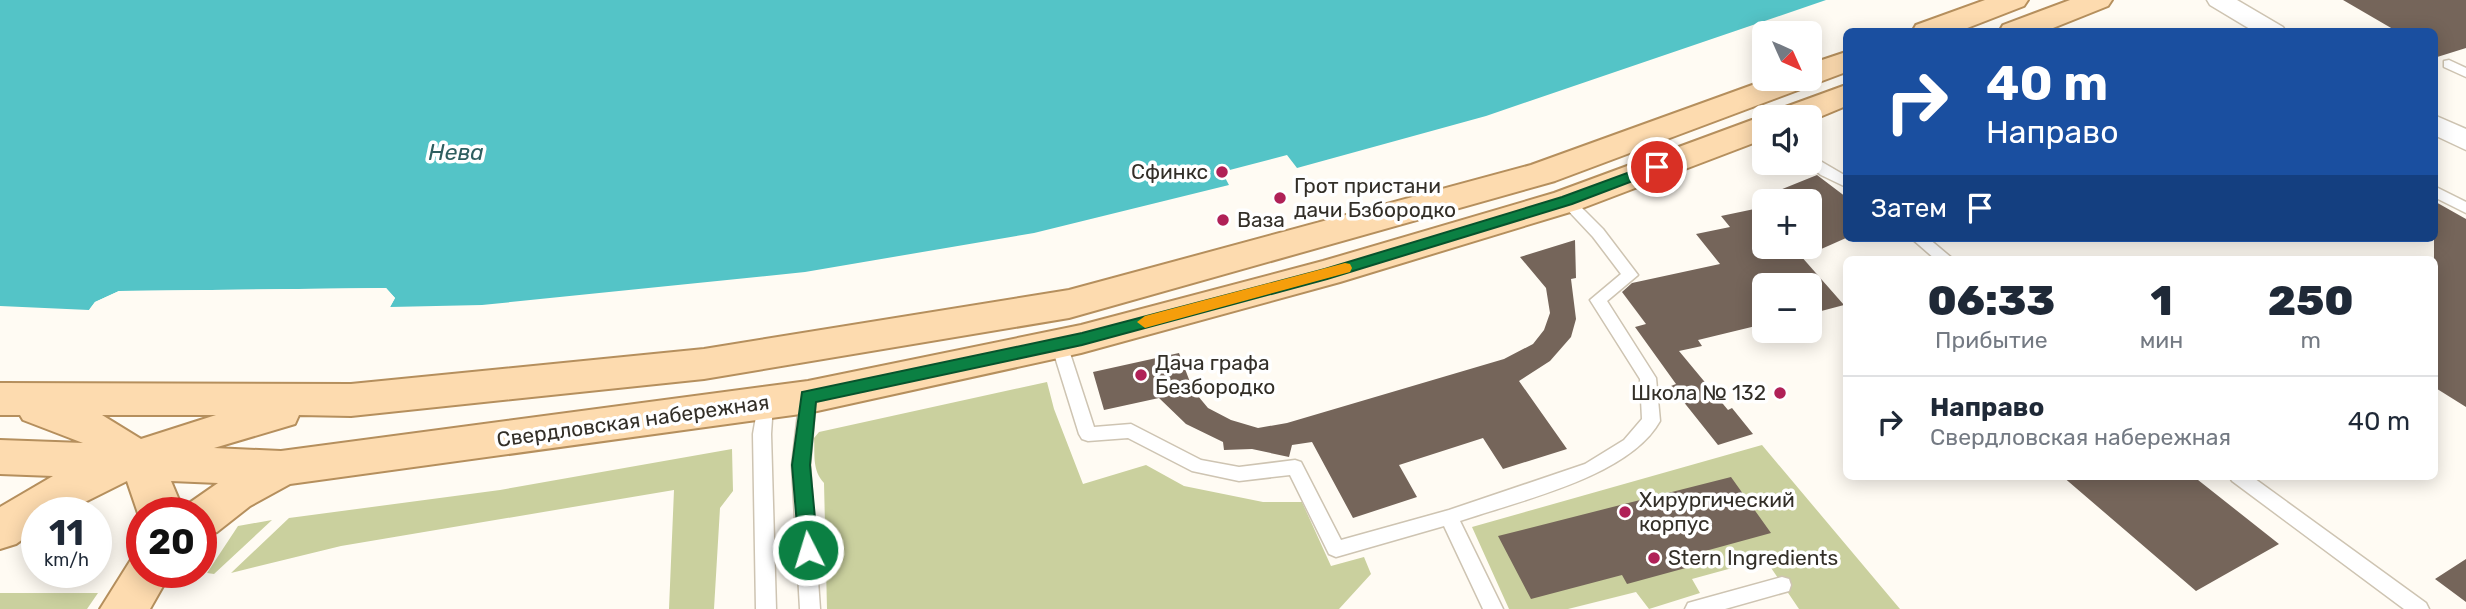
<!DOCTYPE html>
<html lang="ru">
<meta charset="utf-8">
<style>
body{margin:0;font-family:Rubik,sans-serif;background:#f2f2f3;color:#1f2937;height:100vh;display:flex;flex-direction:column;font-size:26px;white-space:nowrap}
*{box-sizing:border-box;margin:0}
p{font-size:23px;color:#747a83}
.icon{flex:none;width:38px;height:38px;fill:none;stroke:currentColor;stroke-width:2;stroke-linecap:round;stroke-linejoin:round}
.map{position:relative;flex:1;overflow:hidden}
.side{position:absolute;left:1843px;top:256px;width:595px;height:224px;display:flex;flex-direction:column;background:#fff;border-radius:10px;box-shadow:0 4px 18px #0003}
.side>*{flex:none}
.top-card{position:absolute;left:1843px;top:28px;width:595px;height:214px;border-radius:10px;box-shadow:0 4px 18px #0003;background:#1a4fa0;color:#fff;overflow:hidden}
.needle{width:46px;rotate:135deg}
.fabs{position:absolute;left:1752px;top:21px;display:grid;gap:14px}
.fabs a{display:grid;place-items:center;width:70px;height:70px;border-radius:10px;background:#fff;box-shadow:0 4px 18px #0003;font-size:35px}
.speed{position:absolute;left:21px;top:497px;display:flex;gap:14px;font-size:35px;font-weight:700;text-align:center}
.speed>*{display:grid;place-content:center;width:91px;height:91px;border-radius:50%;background:#fff;box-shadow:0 4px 18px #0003;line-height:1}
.speed small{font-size:18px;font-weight:400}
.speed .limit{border:10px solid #d22;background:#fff;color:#111}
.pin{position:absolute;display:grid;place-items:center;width:60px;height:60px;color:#fff;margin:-30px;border:4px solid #fff;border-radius:50%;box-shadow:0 2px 7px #0007}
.me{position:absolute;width:77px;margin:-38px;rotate:355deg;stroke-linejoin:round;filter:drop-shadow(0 0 5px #0008)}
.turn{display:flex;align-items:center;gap:24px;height:147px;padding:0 28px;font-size:32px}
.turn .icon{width:91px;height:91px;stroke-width:2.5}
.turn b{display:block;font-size:49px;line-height:60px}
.then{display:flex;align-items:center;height:66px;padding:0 28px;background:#0003;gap:14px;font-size:26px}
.eta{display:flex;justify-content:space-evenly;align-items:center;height:119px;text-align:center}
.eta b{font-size:42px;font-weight:800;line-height:49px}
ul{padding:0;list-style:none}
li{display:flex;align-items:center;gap:21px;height:91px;padding:0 28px;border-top:2px solid #e0e1e3}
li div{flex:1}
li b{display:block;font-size:26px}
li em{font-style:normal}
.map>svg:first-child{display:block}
</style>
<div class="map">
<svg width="2466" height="609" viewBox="0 0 2466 609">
<rect width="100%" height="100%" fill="#fffbf3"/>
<path fill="#cad09e" d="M 1047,382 L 1054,409 L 1083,484 L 1146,465 L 1184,486 L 1263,502 L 1302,502 L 1331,566 L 1364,557 L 1371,574 L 1339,609 L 827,609 L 824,483 C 812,470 815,455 814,438 L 819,432 Z
M 1762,445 L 1900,609 L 1799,609 L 1765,559 L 1692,579 L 1700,593 L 1649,609 L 1636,592 L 1568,609 L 1509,609 L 1472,527 Z
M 732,449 L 733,491 L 720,508 L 714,609 L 669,609 L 674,490 L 341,546 L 231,573 L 289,518 L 500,490 Z
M 272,520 L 214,574 L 207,573 L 238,526 Z
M 0,593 L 98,593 L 87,609 L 0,609 Z"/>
<path fill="#54c4c7" d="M 0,0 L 1826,0 L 1486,116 L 1297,168 L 1287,155 L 1222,172 L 1229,185 L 1034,233 L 805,272 L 482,305 L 390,307 L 395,298 L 386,288 L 119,291 L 95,302 L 89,310 L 0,306 Z"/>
<path fill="#fffbf3" d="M 386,288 L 395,298 L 390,307 L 387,307 L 390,298 L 385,292 L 120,295 L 89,310 L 95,302 L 119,291 Z"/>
<path fill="#75655a" d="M 2343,0 L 2466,0 L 2466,48 L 2434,58 L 2434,32 L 2398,32 Z
M 1817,175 L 1846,197 L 1846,238 L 1810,254 L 1810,201 L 1755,200 Z
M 2434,201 L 2466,219 L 2466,407 L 2434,387 Z
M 1764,207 L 1764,247 L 1793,247 L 1844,305 L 1810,314 L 1810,285 L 1764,285 L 1764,324 L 1698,340 L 1702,346 L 1679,351 L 1728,410 L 1732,408 L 1753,434 L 1718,445 L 1671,386 L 1676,384 L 1635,327 L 1646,324 L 1622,292 L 1632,283 L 1720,264 L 1696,234 L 1730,227 L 1721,216 Z
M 1575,240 L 1576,278 L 1571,279 L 1576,319 L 1571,337 L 1550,361 L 1519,381 L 1567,449 L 1503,469 L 1483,438 L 1399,465 L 1417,497 L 1353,518 L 1312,442 L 1292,445 L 1289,457 L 1252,449 L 1224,450 L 1223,442 L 1186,424 L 1159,398 L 1104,410 L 1093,372 L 1179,353 L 1193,390 L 1208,408 L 1231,420 L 1258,428 L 1287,423 L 1504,359 L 1533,344 L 1544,330 L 1550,313 L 1546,288 L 1520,257 Z
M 2062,476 L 2193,476 L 2279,544 L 2196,591 Z
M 1731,477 L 1771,533 L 1698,553 L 1704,563 L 1627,584 L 1622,575 L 1531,599 L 1498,536 Z
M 2466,559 L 2466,602 L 2435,579 Z"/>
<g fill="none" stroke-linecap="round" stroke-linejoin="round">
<defs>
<path id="service" d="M 2449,60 L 2466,68 L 2466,77 L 2444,67 L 2444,61 Z
M 1810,155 L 1846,176 L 1846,187 L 1821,175 L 1806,163 L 1810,163 Z
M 2434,186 L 2466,202 L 2466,213 L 2434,197 Z
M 1567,196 L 1572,198 L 1603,229 L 1638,275 L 1607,301 L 1656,378 L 1660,421 C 1629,477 1518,501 1460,521 L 1503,609 L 1483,609 L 1444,526 L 1336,557 L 1329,554 L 1290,475 L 1239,481 L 1192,471 L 1128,438 L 1088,441 L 1082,439 L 1079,434 L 1051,344 L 1053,340 L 1065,340 L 1067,344 L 1094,427 L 1131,424 L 1201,460 L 1239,467 L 1295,460 L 1301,462 L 1341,540 L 1449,510 L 1585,464 L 1624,440 L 1642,419 L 1640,379 L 1590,300 L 1621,274 L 1593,237 L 1562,204 L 1560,201 L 1562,198 Z
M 1911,238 L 1928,238 L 1953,259 L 1935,259 Z
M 808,391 L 814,393 L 816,397 L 810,465 L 820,609 L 800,609 L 792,465 L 800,397 L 802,393 Z
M 765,398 L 771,399 L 773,404 L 771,434 L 776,609 L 756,609 L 753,434 L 759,399 Z
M 2229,476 L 2251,476 L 2426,603 L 2429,609 L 2404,609 L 2232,481 Z
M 1782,577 L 1789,579 L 1791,585 L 1789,591 L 1725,609 L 1685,609 L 1688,603 L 1695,601 Z"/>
<path id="minor" d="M 2207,0 L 2237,0 L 2283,27 L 2286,32 L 2255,32 L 2210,5 Z
M 2434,115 L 2466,129 L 2466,150 L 2434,135 Z"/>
<path id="primary" d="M 1985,0 L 2028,0 L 2024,6 L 1957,32 L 1912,32 L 1916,25 Z
M 2070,0 L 2112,0 L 2108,6 L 2043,32 L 1999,32 L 2003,25 Z
M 1846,52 L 1846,72 L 1555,181 L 1069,318 L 704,379 L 351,416 L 299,415 L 295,424 L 214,448 L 281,451 L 808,381 L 1081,325 L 1323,261 L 1554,193 L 1752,120 L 1766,117 L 1764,117 L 1764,139 L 1580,209 L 1340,282 L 1081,353 L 808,413 L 290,484 L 250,506 L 217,532 L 201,537 L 201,513 L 182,513 L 185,506 L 218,483 L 171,481 L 179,500 L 180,513 L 142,513 L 142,525 L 127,481 L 63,513 L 37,513 L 37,529 L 16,544 L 0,549 L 0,507 L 53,476 L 0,474 L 0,440 L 83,443 L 23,420 L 20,415 L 0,415 L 0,383 L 351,384 L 704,349 L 1069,290 L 1531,165 L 1769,79 L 1810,79 L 1810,64 ZM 102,415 L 216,415 L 141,439 Z
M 1846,85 L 1846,106 L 1810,121 L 1810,117 L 1772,117 L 1777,110 Z
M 142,555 L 142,572 L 171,572 L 150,609 L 100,609 L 132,558 Z"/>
</defs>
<use href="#service" stroke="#cec4b2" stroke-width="3"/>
<use href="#minor" stroke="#cec4b2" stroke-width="3"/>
<use href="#primary" stroke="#b58f5d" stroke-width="4"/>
<use href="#service" fill="#fff" fill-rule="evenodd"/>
<use href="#minor" fill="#fff" fill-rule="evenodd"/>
<use href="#primary" fill="#fddbaf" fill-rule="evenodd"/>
</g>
<path fill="#0b8043" stroke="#07532c" stroke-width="2" d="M 1657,162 L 1665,167 L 1662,170 L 1572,204 L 1327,279 L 1082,345 L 816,402 L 810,465 L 818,550 L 815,555 L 808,557 L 802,555 L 799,550 L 792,465 L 802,392 L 1082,333 L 1325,269 L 1562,197 Z"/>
<path fill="#f59e0b" d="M 1345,263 L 1350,264 L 1352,268 L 1350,272 L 1145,328 L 1137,322 L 1145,316 Z"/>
<g fill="#b02157" stroke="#fff" stroke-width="2.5">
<circle cx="1222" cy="172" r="7"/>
<circle cx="1280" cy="198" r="7"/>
<circle cx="1223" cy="220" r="7"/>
<circle cx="1141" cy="375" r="7"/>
<circle cx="1780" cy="393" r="7"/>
<circle cx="1625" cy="512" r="7"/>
<circle cx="1654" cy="558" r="7"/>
</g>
<g text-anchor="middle" stroke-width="7" stroke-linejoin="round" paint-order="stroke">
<g font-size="21" fill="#332f28" stroke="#fff" text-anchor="start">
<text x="1208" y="179" text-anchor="end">Сфинкс</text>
<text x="1294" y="193">Грот пристани<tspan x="1294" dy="24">дачи Бзбородко</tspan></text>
<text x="1237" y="227">Ваза</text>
<text x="1155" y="370">Дача графа<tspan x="1155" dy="24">Безбородко</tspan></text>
<text x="1766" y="400" text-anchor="end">Школа № 132</text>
<text x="1639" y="507">Хирургический<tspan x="1639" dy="24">корпус</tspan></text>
<text x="1668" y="565">Stern Ingredients</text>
</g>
<g font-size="21" fill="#332f28" stroke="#fff">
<text transform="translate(633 421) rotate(-8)" y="7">Свердловская набережная</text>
</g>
<g font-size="23" font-style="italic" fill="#2e5e5f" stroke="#fff">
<text x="456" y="160">Нева</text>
</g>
</g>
</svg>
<div class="fabs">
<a><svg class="needle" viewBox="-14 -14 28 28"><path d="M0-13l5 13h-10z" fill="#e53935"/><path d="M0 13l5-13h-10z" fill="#747a83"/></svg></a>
<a><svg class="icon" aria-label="sound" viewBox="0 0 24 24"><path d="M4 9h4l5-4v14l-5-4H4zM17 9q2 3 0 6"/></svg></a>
<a>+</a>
<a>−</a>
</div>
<div class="speed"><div>11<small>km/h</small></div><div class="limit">20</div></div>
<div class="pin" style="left:1657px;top:167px;background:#d93025"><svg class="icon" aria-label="arrive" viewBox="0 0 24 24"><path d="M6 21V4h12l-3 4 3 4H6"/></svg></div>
<svg class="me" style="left:808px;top:550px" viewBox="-20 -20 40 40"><circle r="17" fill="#0b8043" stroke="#fff" stroke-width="3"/><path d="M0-11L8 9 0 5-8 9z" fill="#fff"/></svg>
<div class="top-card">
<div class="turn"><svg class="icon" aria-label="right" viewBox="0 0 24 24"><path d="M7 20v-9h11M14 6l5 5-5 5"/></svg><div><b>40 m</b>Направо</div></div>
<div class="then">Затем<svg class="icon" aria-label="arrive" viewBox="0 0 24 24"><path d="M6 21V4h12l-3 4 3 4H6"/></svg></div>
</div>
<section class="side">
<div class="eta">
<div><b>06:33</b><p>Прибытие</p></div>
<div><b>1</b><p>мин</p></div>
<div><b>250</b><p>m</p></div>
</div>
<ul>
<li><svg class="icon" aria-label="right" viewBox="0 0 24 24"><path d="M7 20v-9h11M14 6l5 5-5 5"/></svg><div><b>Направо</b><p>Свердловская набережная</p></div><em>40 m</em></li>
</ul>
</section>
</div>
